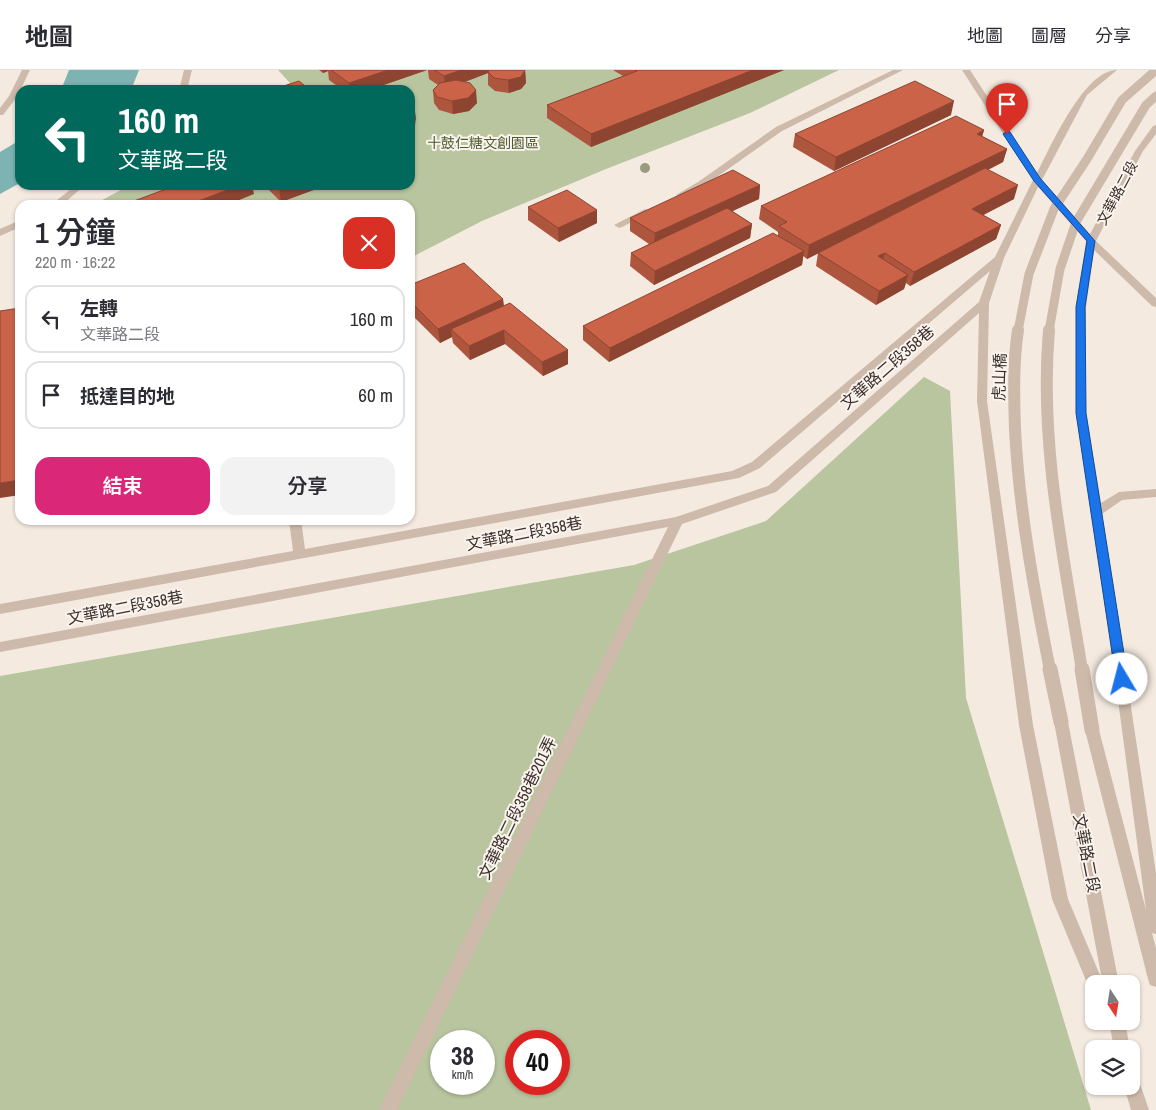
<!DOCTYPE html>
<html lang="zh-TW">
<meta charset="utf-8">
<style>
body{margin:0;font-family:"Archivo Narrow","Noto Sans TC",sans-serif;background:#f2f2f3;color:#2b2b33;height:100vh;display:flex;flex-direction:column;font-size:19px;white-space:nowrap}
*{box-sizing:border-box;margin:0}
p{font-size:16px;color:#7c7c81}
.icon{flex:none;width:28px;height:28px;fill:none;stroke:currentColor;stroke-width:2;stroke-linecap:round;stroke-linejoin:round}
.map{position:relative;flex:1;overflow:hidden}
.sheet{position:absolute;left:15px;top:130px;width:400px;height:325px;display:flex;flex-direction:column;background:#fff;border-radius:15px;box-shadow:0 1px 4px #0004}
.sheet>*{flex:none}
.banner{position:absolute;left:15px;top:15px;width:400px;height:105px;border-radius:15px;box-shadow:0 1px 4px #0004;background:#00695c;color:#fff;overflow:hidden}
.needle{width:32px;rotate:168deg}
.tools{position:absolute;left:1085px;top:905px;display:grid;gap:10px}
.tools a{display:grid;place-items:center;width:55px;height:55px;border-radius:10px;background:#fff;box-shadow:0 1px 4px #0004;font-size:25px}
.speed{position:absolute;left:430px;top:960px;display:flex;gap:10px;font-size:25px;font-weight:700;text-align:center}
.speed>*{display:grid;place-content:center;width:65px;height:65px;border-radius:50%;background:#fff;box-shadow:0 1px 4px #0004;line-height:1}
.speed small{font-size:12px;font-weight:400}
.speed .limit{border:8px solid #d22;background:#fff;color:#111}
.pin{position:absolute;display:grid;place-items:center;width:42px;height:42px;color:#fff;margin:-51px -21px;border-radius:50% 50% 50% 0;rotate:-45deg;box-shadow:0 0 5px #0007}
.pin .icon{rotate:45deg}
.me{position:absolute;width:55px;margin:-28px;rotate:352deg;stroke-linejoin:round;filter:drop-shadow(0 0 4px #0008)}
.turn{display:flex;align-items:center;gap:18px;height:105px;padding:0 20px;font-size:22px}
.turn .icon{width:65px;height:65px;stroke-width:2.5}
.turn b{display:block;font-size:35px;line-height:42px}
.round{display:grid;place-items:center;flex:none;width:52px;height:52px;border-radius:15px;background:#f2f2f3}
.head{display:flex;align-items:center;justify-content:space-between;height:85px;padding:0 20px}
h1{font-size:30px;font-weight:600;line-height:38px}
.cta{display:flex;gap:10px;margin-top:auto;padding:10px 20px}
.cta a{flex:1;height:58px;border-radius:15px;background:#db2777;color:#fff;font-size:20px;font-weight:600;line-height:58px;text-align:center}
.cta a+a{background:#f2f2f3;color:#2b2b33}
ul{padding:0;list-style:none}
li{display:flex;align-items:center;gap:15px;height:68px;margin:0 10px 8px;padding:0 10px;border:2px solid #e1e1e2;border-radius:15px}
li div{flex:1}
li b{display:block;font-size:19px}
li em{font-style:normal}
header{display:flex;align-items:center;gap:30px;box-sizing:border-box;height:70px;padding:0 25px;background:#fff;border-bottom:1px solid #e1e1e2}
header strong{font-size:24px}
nav{display:flex;gap:28px;margin-inline-start:auto;font-size:18px}
.map>svg:first-child{display:block}
</style>
<header>
<strong>地圖</strong>
<nav><a>地圖</a><a>圖層</a><a>分享</a></nav>
</header>
<div class="map">
<svg width="1156" height="1040" viewBox="0 0 1156 1040">
<rect width="100%" height="100%" fill="#f4eae0"/>
<path fill="#b9c59f" fill-rule="evenodd" d="M 278,0 L 839,0 L 750,43 L 606,99 L 482,151 L 410,188 L 410,135 L 93,135 L 130,115 L 410,115 L 410,20 L 274,20 L 290,13 Z
M 924,307 L 950,321 L 966,628 L 1091,1040 L 0,1040 L 0,606 L 634,495 L 766,451 ZM 441,971 L 484,971 L 484,1014 L 441,1014 ZM 516,971 L 559,971 L 559,1014 L 516,1014 Z"/>
<path fill="#7eb3b3" d="M 69,0 L 139,0 L 131,20 L 61,20 Z
M 20,70 L 20,113 L 0,124 L 0,82 Z"/>
<g fill="none" stroke-linecap="round" stroke-linejoin="round">
<path fill="#cebaab" fill-rule="evenodd" d="M 22,0 L 30,0 L 17,27 L 3,45 L 0,45 L 0,38 L 9,26 Z
M 184,0 L 192,0 L 187,20 L 179,20 Z
M 893,0 L 903,0 L 782,61 L 704,116 L 683,127 L 676,125 L 698,112 L 776,57 Z
M 962,0 L 970,0 L 1037,103 C 1051,76 1084,0 1117,0 L 1087,25 L 1042,110 L 1090,164 L 1135,81 L 1153,56 L 1156,55 L 1156,64 L 1143,81 L 1096,171 L 1156,228 L 1156,237 L 1152,236 L 1094,180 L 1086,237 L 1086,343 L 1101,433 L 1119,422 L 1156,419 L 1156,427 L 1122,430 L 1102,444 L 1156,803 L 1156,864 L 1152,863 L 1156,878 L 1156,917 L 1150,915 L 1148,909 L 1085,660 L 1087,656 L 1092,654 L 1097,656 L 1099,660 L 1146,840 L 1110,570 L 1076,343 L 1076,237 L 1086,171 L 1038,117 L 1004,188 L 989,233 L 987,331 L 1033,655 L 1068,829 L 1102,910 L 1054,652 L 1056,648 L 1061,646 L 1066,648 L 1068,652 L 1119,914 L 1094,914 L 1094,921 L 1090,920 L 1052,829 L 1019,655 L 977,331 L 979,243 L 776,422 L 682,454 L 397,1040 L 379,1040 L 668,457 L 0,582 L 0,572 L 676,447 L 768,416 L 979,232 L 990,201 L 760,398 L 739,408 L 0,544 L 0,534 L 293,481 L 289,450 L 301,450 L 305,479 L 732,401 L 752,392 L 995,187 L 1033,110 Z
M 76,115 L 85,115 L 62,135 L 51,135 Z
M 645,139 L 648,140 L 648,144 L 622,157 L 619,158 L 614,155 Z
M 20,150 L 20,157 L 0,166 L 0,159 Z
M 1109,951 L 1125,951 L 1130,979 L 1114,979 Z
M 1131,1003 L 1137,1005 L 1149,1040 L 1131,1040 L 1124,1016 L 1131,1016 Z"/>
<path stroke="#cebaab" stroke-width="9" d="M 1018,261 L 1029,204 L 1054,139 L 1087,89 L 1122,30 L 1156,0
M 1049,261 L 1060,199 L 1076,152 L 1146,35 L 1156,26"/>
<path stroke="#cebaab" stroke-width="12" d="M 1018,260 C 1013,292 1014,327 1015,359 C 1019,440 1034,520 1050,600
M 1049,260 C 1039,374 1064,488 1082,600"/>
<path stroke="#cebaab" stroke-width="15" d="M 1050,599 L 1061,652
M 1082,599 L 1092,660"/>
</g>
<circle fill="#989b7e" cx="645" cy="98" r="5"/>
<path fill="#ae553e" d="M 319,0 L 427,0 L 369,20 L 343,20 L 329,10 L 328,1 L 323,3 Z
M 428,0 L 525,0 L 526,13 L 521,19 L 509,23 L 495,21 L 488,15 L 488,3 L 465,12 L 477,33 L 469,41 L 453,44 L 439,40 L 434,33 L 433,20 L 438,15 L 429,9 Z
M 613,0 L 784,0 L 591,77 L 547,48 L 547,35 L 623,6 Z
M 951,45 L 834,101 L 793,77 L 795,64 Z
M 984,60 L 982,66 L 1007,79 L 1003,92 L 988,100 L 1014,129 L 983,145 L 1001,155 L 996,169 L 910,216 L 906,213 L 904,219 L 876,235 L 816,196 L 818,183 L 807,189 L 803,186 L 802,195 L 609,292 L 583,270 L 583,256 L 778,165 L 778,162 L 759,149 L 761,136 Z
M 264,115 L 327,115 L 281,132 Z
M 760,115 L 759,129 L 732,141 L 752,154 L 750,168 L 654,215 L 630,196 L 631,183 L 649,174 L 630,161 L 630,148 Z
M 528,137 L 597,153 L 559,172 L 528,150 Z
M 410,215 L 503,229 L 504,236 L 568,280 L 568,294 L 543,306 L 505,274 L 470,290 L 453,273 L 452,267 L 440,273 L 410,243 Z"/>
<path fill="#8d4532" d="M 322,0 L 328,0 L 328,1 L 323,3 Z
M 388,0 L 427,0 L 369,20 L 350,20 L 349,13 Z
M 461,0 L 497,0 L 488,2 L 488,3 L 445,19 L 444,6 Z
M 525,0 L 526,13 L 521,19 L 509,23 L 508,10 Z
M 753,0 L 784,0 L 591,77 L 591,64 Z
M 476,20 L 477,33 L 469,41 L 453,44 L 452,31 Z
M 954,31 L 951,45 L 834,101 L 836,87 Z
M 414,35 L 416,48 L 415,55 L 410,58 L 410,44 Z
M 984,60 L 980,74 L 977,64 Z
M 1007,79 L 1003,92 L 807,189 L 809,175 Z
M 240,115 L 252,115 L 254,124 L 227,135 L 188,135 Z
M 287,115 L 327,115 L 281,132 L 279,118 Z
M 760,115 L 759,129 L 654,177 L 655,163 Z
M 1018,115 L 1014,129 L 968,153 L 972,139 Z
M 597,140 L 597,153 L 559,172 L 558,158 Z
M 752,154 L 750,168 L 654,215 L 655,201 Z
M 1001,155 L 996,169 L 910,216 L 914,202 Z
M 804,181 L 802,195 L 609,292 L 610,278 Z
M 885,183 L 881,196 L 878,186 Z
M 908,205 L 904,219 L 876,235 L 879,221 Z
M 503,229 L 504,242 L 451,259 L 452,267 L 440,273 L 438,259 Z
M 504,260 L 505,274 L 470,290 L 469,276 Z
M 568,280 L 568,294 L 543,306 L 542,292 Z
M 20,410 L 20,425 L 0,428 L 0,413 Z"/>
<path fill="#ca6348" stroke="#8d4532" d="M 331,0 L 388,0 L 349,13 Z
M 434,0 L 461,0 L 444,6 Z
M 489,0 L 525,0 L 521,7 L 508,10 L 494,8 L 488,2 Z
M 635,0 L 753,0 L 591,64 L 547,35 L 637,1 Z
M 456,10 L 470,13 L 476,20 L 468,28 L 452,31 L 437,27 L 433,20 L 440,13 Z
M 299,11 L 310,20 L 272,20 Z
M 915,11 L 954,31 L 836,87 L 795,64 Z
M 410,32 L 414,35 L 414,42 L 410,44 Z
M 956,46 L 984,60 L 977,64 L 1007,79 L 809,175 L 779,156 L 787,152 L 761,136 Z
M 985,98 L 1018,115 L 972,139 L 1001,155 L 914,202 L 885,183 L 878,186 L 908,205 L 879,221 L 818,183 Z
M 733,100 L 760,115 L 655,163 L 630,148 Z
M 177,115 L 240,115 L 188,135 L 127,135 L 126,134 Z
M 275,115 L 287,115 L 279,118 Z
M 567,120 L 597,140 L 558,158 L 528,137 Z
M 727,138 L 752,154 L 655,201 L 631,183 Z
M 773,163 L 804,181 L 610,278 L 583,256 Z
M 464,193 L 503,229 L 438,259 L 410,231 L 410,215 Z
M 510,233 L 568,280 L 542,292 L 504,260 L 469,276 L 451,259 Z
M 20,238 L 20,410 L 0,413 L 0,241 Z"/>
<path fill="#1a73e8" stroke="#114b97" d="M 1007,61 L 1010,62 L 1040,108 L 1095,171 L 1085,237 L 1086,343 L 1128,609 L 1122,614 L 1116,609 L 1076,343 L 1076,237 L 1087,171 L 1034,111 L 1003,64 Z"/>
<g text-anchor="middle" stroke-width="4" stroke-linejoin="round" paint-order="stroke">
<g font-size="14" fill="#4c5b2d" stroke="#fbf4ee">
<text x="483" y="78">十鼓仁糖文創園區</text>
</g>
<g font-size="14" fill="#3b2f2b" stroke="#fbf4ee">
<text transform="translate(1117 123) rotate(-62)" y="5">文華路二段</text>
</g>
<g font-size="16" fill="#3b2f2b" stroke="#fbf4ee">
<text transform="translate(887 297) rotate(-41)" y="6">文華路二段358巷</text>
<text transform="translate(999 307) rotate(-88)" y="6">虎山橋</text>
<text transform="translate(524 463) rotate(-11)" y="6">文華路二段358巷</text>
<text transform="translate(125 537) rotate(-11)" y="6">文華路二段358巷</text>
<text transform="translate(517 738) rotate(-64)" y="6">文華路二段358巷201弄</text>
<text transform="translate(1087 783) rotate(79)" y="6">文華路二段</text>
</g>
</g>
</svg>
<div class="tools">
<a><svg class="needle" viewBox="-14 -14 28 28"><path d="M0-13l5 13h-10z" fill="#e53935"/><path d="M0 13l5-13h-10z" fill="#7c7c81"/></svg></a>
<a><svg class="icon" aria-label="layers" viewBox="0 0 24 24"><path d="M12 4l9 5-9 5-9-5zM3 14l9 5 9-5"/></svg></a>
</div>
<div class="speed"><div>38<small>km/h</small></div><div class="limit">40</div></div>
<div class="pin" style="left:1007px;top:64px;background:#d93025"><svg class="icon" aria-label="arrive" viewBox="0 0 24 24"><path d="M6 21V4h12l-3 4 3 4H6"/></svg></div>
<svg class="me" style="left:1122px;top:609px" viewBox="-20 -20 40 40"><circle r="19" fill="#fff"/><path d="M0-13L10 11 0 6-10 11z" fill="#1a73e8"/></svg>
<div class="banner">
<div class="turn"><svg class="icon" aria-label="left" viewBox="0 0 24 24"><path d="M17 20v-9H6M10 6l-5 5 5 5"/></svg><div><b>160 m</b>文華路二段</div></div>
</div>
<section class="sheet">
<div class="head"><div><h1>1 分鐘</h1><p>220 m · 16:22</p></div><a class="round" style="background:#d93025;color:#fff"><svg class="icon" aria-label="close" viewBox="0 0 24 24"><path d="M6 6l12 12M18 6L6 18"/></svg></a></div>
<ul>
<li><svg class="icon" aria-label="left" viewBox="0 0 24 24"><path d="M17 20v-9H6M10 6l-5 5 5 5"/></svg><div><b>左轉</b><p>文華路二段</p></div><em>160 m</em></li>
<li><svg class="icon" aria-label="arrive" viewBox="0 0 24 24"><path d="M6 21V4h12l-3 4 3 4H6"/></svg><div><b>抵達目的地</b></div><em>60 m</em></li>
</ul>
<div class="cta"><a>結束</a><a>分享</a></div>
</section>
</div>
